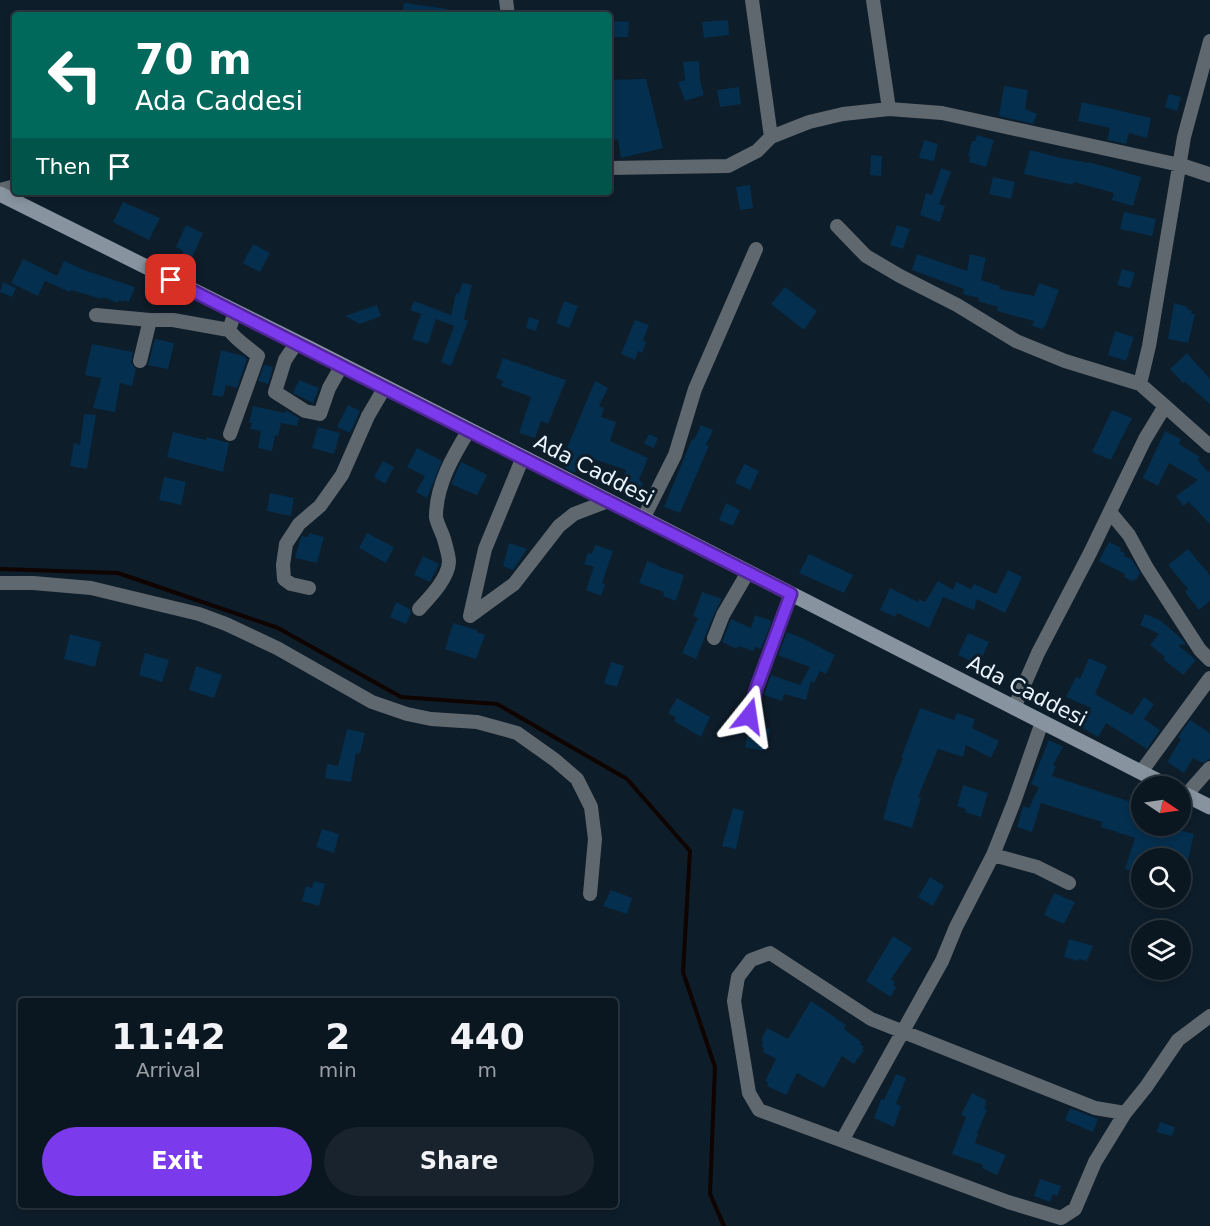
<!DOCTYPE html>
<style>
body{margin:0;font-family:"DejaVu Sans",sans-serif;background:#18232d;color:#f1f3f6;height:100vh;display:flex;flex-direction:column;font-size:22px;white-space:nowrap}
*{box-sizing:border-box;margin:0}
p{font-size:20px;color:#999fa5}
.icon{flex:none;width:33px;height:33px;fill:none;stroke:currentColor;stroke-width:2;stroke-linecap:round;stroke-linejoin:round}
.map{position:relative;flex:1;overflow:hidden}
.side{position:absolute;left:18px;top:998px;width:600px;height:210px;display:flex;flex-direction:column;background:#0a1620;border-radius:6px;box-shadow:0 3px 9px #0003,0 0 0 2px #2a353e}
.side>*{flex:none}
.guide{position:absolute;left:12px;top:12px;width:600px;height:183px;border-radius:6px;box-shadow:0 3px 9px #0003,0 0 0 2px #2a353e;background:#00695c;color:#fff;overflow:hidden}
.needle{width:39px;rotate:103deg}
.controls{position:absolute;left:1131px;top:776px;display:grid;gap:12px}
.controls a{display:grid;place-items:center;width:60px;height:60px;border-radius:50%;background:#0a1620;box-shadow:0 3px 9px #0003,0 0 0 2px #2a353e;font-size:30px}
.pin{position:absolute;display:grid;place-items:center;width:51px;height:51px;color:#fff;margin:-26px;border-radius:12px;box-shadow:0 3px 9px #0006}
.me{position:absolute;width:66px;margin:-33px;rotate:15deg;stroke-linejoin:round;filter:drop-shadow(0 0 4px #0008)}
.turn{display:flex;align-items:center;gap:21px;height:126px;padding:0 24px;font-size:27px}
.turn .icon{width:78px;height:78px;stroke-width:2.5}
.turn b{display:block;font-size:42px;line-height:51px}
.then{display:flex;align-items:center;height:57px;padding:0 24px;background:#0003;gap:12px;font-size:22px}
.eta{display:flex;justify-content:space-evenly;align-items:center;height:102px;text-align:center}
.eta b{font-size:36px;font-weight:700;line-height:42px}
.action{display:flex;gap:12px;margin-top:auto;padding:12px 24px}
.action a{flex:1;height:69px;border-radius:36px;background:#7c3aed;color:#fff;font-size:24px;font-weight:700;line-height:69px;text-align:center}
.action a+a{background:#18232d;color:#f1f3f6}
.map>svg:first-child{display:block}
</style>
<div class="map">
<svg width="1210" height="1226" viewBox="0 0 1210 1226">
<rect width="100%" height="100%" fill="#0e1d2a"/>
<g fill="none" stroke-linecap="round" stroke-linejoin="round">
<path stroke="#0f0400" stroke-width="4" d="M 0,569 L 118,573 L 278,628 L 401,697 L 497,704 L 627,779 L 690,851 L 683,972 L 715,1067 L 710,1194 L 724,1226"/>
</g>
<path fill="#052f4e" d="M 404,3 L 448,9 L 447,15 L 402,15 Z
M 728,20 L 729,35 L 704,38 L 702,22 Z
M 612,21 L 629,22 L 628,37 L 611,37 Z
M 699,61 L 700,80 L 704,95 L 685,101 L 678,82 L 685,80 L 683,62 Z
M 646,79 L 663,148 L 621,158 L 618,139 L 609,141 L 609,80 Z
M 1004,86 L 1028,90 L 1025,109 L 1037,114 L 1033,124 L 999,116 Z
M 739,87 L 741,104 L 720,107 L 717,90 Z
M 1169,94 L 1181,97 L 1177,111 L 1165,107 Z
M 1082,102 L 1151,118 L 1147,138 L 1129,133 L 1126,144 L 1107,140 L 1110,128 L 1078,121 Z
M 977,135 L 994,140 L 986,167 L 969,162 L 970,157 L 968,156 L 972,141 L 975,141 Z
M 924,140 L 938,144 L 934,161 L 919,158 Z
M 1030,150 L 1061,158 L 1089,163 L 1089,162 L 1141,177 L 1133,206 L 1112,200 L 1114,193 L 1074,182 L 1073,185 L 1024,174 Z
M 871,155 L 882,156 L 881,176 L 870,175 Z
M 941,168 L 951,172 L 939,204 L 945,206 L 940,222 L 920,215 L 926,193 L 932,195 Z
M 993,177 L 1015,182 L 1011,199 L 989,194 Z
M 750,185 L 753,208 L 740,210 L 736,187 Z
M 123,202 L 160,218 L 149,240 L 113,222 Z
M 1124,212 L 1156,219 L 1152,236 L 1120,229 Z
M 186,225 L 203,233 L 190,262 L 180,258 L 183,251 L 176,247 Z
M 897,225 L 910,229 L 903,249 L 890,245 Z
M 253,244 L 270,253 L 260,272 L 243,263 Z
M 917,254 L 967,271 L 970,254 L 986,258 L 981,280 L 1000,286 L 999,289 L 1034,296 L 1039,283 L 1059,290 L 1045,327 L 1043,327 L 1042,329 L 1032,326 L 1034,321 L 997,311 L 998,307 L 978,301 L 979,298 L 963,294 L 964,289 L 912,270 Z
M 23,259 L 57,276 L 64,261 L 87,271 L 135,287 L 129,302 L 124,300 L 123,302 L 119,300 L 118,303 L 103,297 L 102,299 L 71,290 L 70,292 L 45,281 L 38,296 L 11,283 Z
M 1122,269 L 1135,273 L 1130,288 L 1117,285 Z
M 3,282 L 16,288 L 12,297 L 0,292 Z
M 462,283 L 472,285 L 464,319 L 468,321 L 451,366 L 441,362 L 454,326 L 436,319 L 428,344 L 412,339 L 421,314 L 410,310 L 414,301 L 451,315 L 456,293 L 459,294 Z
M 785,287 L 817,311 L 804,330 L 771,304 Z
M 564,301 L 578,306 L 569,328 L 556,323 Z
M 1174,303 L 1187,307 L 1187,309 L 1192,311 L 1191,314 L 1195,314 L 1188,343 L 1168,339 Z
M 377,305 L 381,316 L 360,324 L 345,316 Z
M 529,317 L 539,320 L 536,331 L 526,328 Z
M 635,320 L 649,325 L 643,340 L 646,342 L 642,353 L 638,351 L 635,360 L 621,354 Z
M 1115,331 L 1134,337 L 1126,361 L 1108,355 Z
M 155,339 L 174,343 L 168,369 L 148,365 Z
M 92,344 L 133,352 L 131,363 L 136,369 L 132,386 L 120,383 L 115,412 L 93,408 L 101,378 L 85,375 Z
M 221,350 L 244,356 L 247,359 L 237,388 L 226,385 L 223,397 L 212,395 Z
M 1187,353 L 1210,379 L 1210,404 L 1185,382 L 1183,383 L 1170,369 Z
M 503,358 L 566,380 L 548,424 L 541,421 L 535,438 L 519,433 L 531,397 L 501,386 L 503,381 L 496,378 Z
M 264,365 L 273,367 L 268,384 L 258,381 Z
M 299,380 L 319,388 L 313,403 L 293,393 Z
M 595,381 L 608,388 L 599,406 L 604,408 L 601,417 L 616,422 L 610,441 L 648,458 L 639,480 L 643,483 L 637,494 L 619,485 L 626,470 L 582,455 L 575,473 L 565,468 L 569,457 L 564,455 Z
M 348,405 L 360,411 L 350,433 L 337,427 Z
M 253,406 L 285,413 L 286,410 L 299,418 L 297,426 L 281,423 L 278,436 L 275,435 L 272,451 L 258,448 L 261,431 L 250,429 L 252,423 L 249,423 Z
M 1112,410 L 1132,418 L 1111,460 L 1092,452 Z
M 84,414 L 96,415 L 87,469 L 70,466 L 74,443 L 80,445 Z
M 701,425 L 713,430 L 706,445 L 709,446 L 680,513 L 664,507 L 692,439 L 694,440 Z
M 318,427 L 340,433 L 334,454 L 312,448 Z
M 1165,431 L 1181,439 L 1179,444 L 1200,457 L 1198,460 L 1208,472 L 1210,471 L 1210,524 L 1189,502 L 1183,506 L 1176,496 L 1198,480 L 1169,463 L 1158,486 L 1143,478 Z
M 173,432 L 206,440 L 207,437 L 229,443 L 223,472 L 167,457 Z
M 649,434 L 658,438 L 654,448 L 644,444 Z
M 417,448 L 442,461 L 427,498 L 416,492 L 425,476 L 407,467 Z
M 383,461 L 394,467 L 385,484 L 374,477 Z
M 461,462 L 487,475 L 477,495 L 451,484 Z
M 744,464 L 759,471 L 750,490 L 735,483 Z
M 164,477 L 186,482 L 181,505 L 159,500 Z
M 270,493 L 294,498 L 291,516 L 267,511 Z
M 726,503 L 740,510 L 733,526 L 719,520 Z
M 309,533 L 324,537 L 317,563 L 295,558 L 300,540 L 302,536 L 308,537 Z
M 367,533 L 394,547 L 386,563 L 359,548 Z
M 1109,542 L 1121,548 L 1120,551 L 1125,553 L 1124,556 L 1132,560 L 1140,573 L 1136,580 L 1134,579 L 1133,582 L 1124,577 L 1125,574 L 1099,561 Z
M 509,543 L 527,549 L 513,570 L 503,566 Z
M 595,545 L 613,551 L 602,583 L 605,584 L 601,596 L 586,590 L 594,567 L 584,564 L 588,553 L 592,554 Z
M 1188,549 L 1210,575 L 1210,601 L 1199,610 L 1185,592 L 1188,589 L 1168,565 Z
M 809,554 L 853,575 L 844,593 L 799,573 Z
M 423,556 L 439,564 L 430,582 L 414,575 Z
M 647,561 L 658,565 L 657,566 L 684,575 L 676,601 L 663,596 L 664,592 L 639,583 Z
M 1008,570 L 1022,577 L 1005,613 L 977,599 L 974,610 L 943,597 L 929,628 L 897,613 L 895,617 L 880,610 L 890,588 L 918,602 L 919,599 L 925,602 L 938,581 L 953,590 L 956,582 L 971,589 L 974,584 L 996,594 Z
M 702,592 L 722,599 L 715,612 L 696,659 L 682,653 L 698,618 L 693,616 Z
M 396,602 L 410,609 L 411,613 L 406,624 L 390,617 Z
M 1145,614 L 1160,620 L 1182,639 L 1186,645 L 1181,644 L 1179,646 L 1196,660 L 1183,675 L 1163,659 L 1165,657 L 1150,645 L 1159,634 L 1140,625 Z
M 755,615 L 772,621 L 761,649 L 755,647 L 753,651 L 738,646 L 737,649 L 722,642 L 731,619 L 751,628 Z
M 453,623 L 477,630 L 477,632 L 485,635 L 476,659 L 445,649 Z
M 787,632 L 802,638 L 835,655 L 826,674 L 820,671 L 814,683 L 811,681 L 806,700 L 784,694 L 782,701 L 764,695 L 771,675 L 800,685 L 810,667 L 778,655 Z
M 968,633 L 989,642 L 979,665 L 958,655 Z
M 70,634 L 101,642 L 95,667 L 64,659 Z
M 145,653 L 169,660 L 162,682 L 139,675 Z
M 1089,658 L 1107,666 L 1095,694 L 1132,715 L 1144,697 L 1154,704 L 1144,719 L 1160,730 L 1147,749 L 1106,723 L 1098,737 L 1081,727 L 1091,708 L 1066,697 L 1076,677 L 1080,679 Z
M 611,662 L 624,666 L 617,687 L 604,683 Z
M 196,666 L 222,675 L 214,698 L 189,690 Z
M 677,698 L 710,717 L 701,737 L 674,721 L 676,718 L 668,713 Z
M 920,708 L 954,720 L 957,713 L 975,719 L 972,728 L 999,741 L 991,758 L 966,745 L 963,757 L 938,749 L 918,797 L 921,798 L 912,828 L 883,819 L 894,780 L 903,758 L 901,758 Z
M 1190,720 L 1210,733 L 1210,759 L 1203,763 L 1193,758 L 1184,773 L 1167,762 L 1181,739 L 1178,737 Z
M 750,725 L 770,729 L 766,747 L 764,747 L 763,751 L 745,747 Z
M 347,729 L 365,733 L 360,754 L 356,753 L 351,782 L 325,778 L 327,764 L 338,766 Z
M 1049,740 L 1063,747 L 1053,765 L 1056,766 L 1052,776 L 1131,802 L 1129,809 L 1142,812 L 1142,825 L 1161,825 L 1194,834 L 1188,860 L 1152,851 L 1150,858 L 1142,858 L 1142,874 L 1125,869 L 1135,838 L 1101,827 L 1102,822 L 1041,803 L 1032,832 L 1017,827 L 1023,806 L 1029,808 L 1039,787 L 1031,784 Z
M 963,785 L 988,793 L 981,817 L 965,812 L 966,809 L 957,806 Z
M 733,808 L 744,811 L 736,849 L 722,846 Z
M 322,829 L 339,834 L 334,853 L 316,847 Z
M 930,877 L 944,886 L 933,906 L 918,897 Z
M 314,881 L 325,884 L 319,906 L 302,901 L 306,886 L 312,888 Z
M 611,890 L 632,898 L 627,914 L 603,906 Z
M 1054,893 L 1075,902 L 1064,924 L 1044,915 Z
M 893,936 L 912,948 L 891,979 L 895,982 L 893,985 L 896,987 L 891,997 L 866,981 Z
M 1069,939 L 1093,946 L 1087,961 L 1079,959 L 1078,961 L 1064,957 Z
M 811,1001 L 846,1025 L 844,1029 L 861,1042 L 860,1044 L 864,1047 L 862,1049 L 864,1050 L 854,1064 L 842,1056 L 824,1088 L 797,1073 L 786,1095 L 767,1086 L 768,1082 L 765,1081 L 776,1059 L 763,1052 L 764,1048 L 761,1046 L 763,1043 L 762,1038 L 767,1028 L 788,1039 Z
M 896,1074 L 906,1078 L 896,1104 L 901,1106 L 894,1127 L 874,1118 L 881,1099 L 884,1100 Z
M 972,1093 L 986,1100 L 985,1109 L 987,1110 L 977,1133 L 978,1134 L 975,1143 L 1006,1155 L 997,1175 L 982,1168 L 983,1165 L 952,1154 L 966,1117 L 961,1115 Z
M 1070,1108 L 1098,1119 L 1093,1132 L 1065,1120 Z
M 1160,1122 L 1175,1127 L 1172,1136 L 1157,1132 Z
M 1040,1179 L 1061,1186 L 1057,1196 L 1053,1194 L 1050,1202 L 1034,1196 Z"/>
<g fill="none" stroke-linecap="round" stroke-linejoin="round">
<path stroke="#60686f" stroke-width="14" d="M 506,0 L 508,15
M 752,0 L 771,137
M 873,0 L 889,109
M 609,168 L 728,166 L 757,151 L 771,137 L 809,122 L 843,114 L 889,109 L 942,113 L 1180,165
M 0,190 L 15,186
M 837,226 L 866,256 L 900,276 L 957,305 L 1016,341 L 1065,361 L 1140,384
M 96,315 L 150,320 L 173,320 L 229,330
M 297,342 L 285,360 L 275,392 L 305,411 L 320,414 L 329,388 L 342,365
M 140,361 L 150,320
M 1165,406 L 1210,446
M 230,434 L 258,356 C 248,347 237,341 229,330 L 235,312
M 523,457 L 485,549 L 470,616 L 514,584 L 559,526 L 574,514 L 608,501
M 1110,512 L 1129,535 L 1147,568 L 1200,650 L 1210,660
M 643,519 L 675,455 L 695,389 L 756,249
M 0,583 L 33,583 L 91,588 L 199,614 L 226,624 L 277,648 L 372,702 L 407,714 L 431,719 L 477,722 L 517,733 L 555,760 L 577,779 L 591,807 L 595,839 L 590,894
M 309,588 L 291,584 L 284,579 L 283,565 L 286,544 L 299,524 L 320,506 L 342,475 L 368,416 L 385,387
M 419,609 C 429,598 448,579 449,562 C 449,556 446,546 444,539 C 442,532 437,524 436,517 C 436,485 453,456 469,430
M 714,638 L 723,615 L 748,572
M 1014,708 L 1038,653 L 1090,553 L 1145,439 L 1165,406 L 1140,384 L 1149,346 L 1184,137 L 1210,41
M 749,716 L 756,689 L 791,594
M 1141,772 L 1210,678
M 1186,795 L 1210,768
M 993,855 L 1037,867 L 1069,883
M 1125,1113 L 1095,1108 L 871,1019 L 770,953 L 751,960 L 738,977 L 734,1001 L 749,1093 L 759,1110 L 1008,1202 L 1061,1218 L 1075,1209 L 1095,1162 L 1125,1113 L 1146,1087 L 1178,1040 L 1210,1016
M 843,1139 L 942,961 L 956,927 L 993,855 L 1014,802 L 1042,722"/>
<path stroke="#60686f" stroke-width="15" d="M 1180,165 L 1210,175"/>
<path stroke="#87949f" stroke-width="15" d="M 0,194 L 309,348 L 1168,786
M 1180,792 L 1210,807"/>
</g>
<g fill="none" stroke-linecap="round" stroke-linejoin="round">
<defs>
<path id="route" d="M 171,280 L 791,594 L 756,689 L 749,716"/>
</defs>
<use href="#route" stroke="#51269a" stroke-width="15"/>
<use href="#route" stroke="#7c3aed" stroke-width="10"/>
</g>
<g text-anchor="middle" stroke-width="6" stroke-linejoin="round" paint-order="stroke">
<g font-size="21" fill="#eaf5fe" stroke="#0e1d2a">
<text transform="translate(594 470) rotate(27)" y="7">Ada Caddesi</text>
<text transform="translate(1027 691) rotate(27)" y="7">Ada Caddesi</text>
</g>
</g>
</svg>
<div class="controls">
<a><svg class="needle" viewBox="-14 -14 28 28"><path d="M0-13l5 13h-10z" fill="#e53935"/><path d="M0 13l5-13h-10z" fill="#999fa5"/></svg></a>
<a><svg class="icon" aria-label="search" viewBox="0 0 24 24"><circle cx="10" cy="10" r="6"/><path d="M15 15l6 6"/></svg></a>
<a><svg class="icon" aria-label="layers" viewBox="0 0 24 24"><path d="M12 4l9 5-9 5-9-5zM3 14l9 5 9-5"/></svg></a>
</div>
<div class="pin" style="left:171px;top:280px;background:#d93025"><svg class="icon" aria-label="arrive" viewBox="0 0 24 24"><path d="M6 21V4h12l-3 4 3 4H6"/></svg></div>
<svg class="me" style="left:749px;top:716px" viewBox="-20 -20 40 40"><path d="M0-17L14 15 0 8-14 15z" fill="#7c3aed" stroke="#fff" stroke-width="4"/></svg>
<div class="guide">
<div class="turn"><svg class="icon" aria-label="left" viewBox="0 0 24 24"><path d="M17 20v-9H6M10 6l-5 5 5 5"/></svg><div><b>70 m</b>Ada Caddesi</div></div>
<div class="then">Then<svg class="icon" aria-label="arrive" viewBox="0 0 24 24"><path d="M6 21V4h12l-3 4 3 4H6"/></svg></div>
</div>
<section class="side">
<div class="eta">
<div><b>11:42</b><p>Arrival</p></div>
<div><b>2</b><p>min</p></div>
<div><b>440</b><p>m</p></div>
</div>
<div class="action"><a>Exit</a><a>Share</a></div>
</section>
</div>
